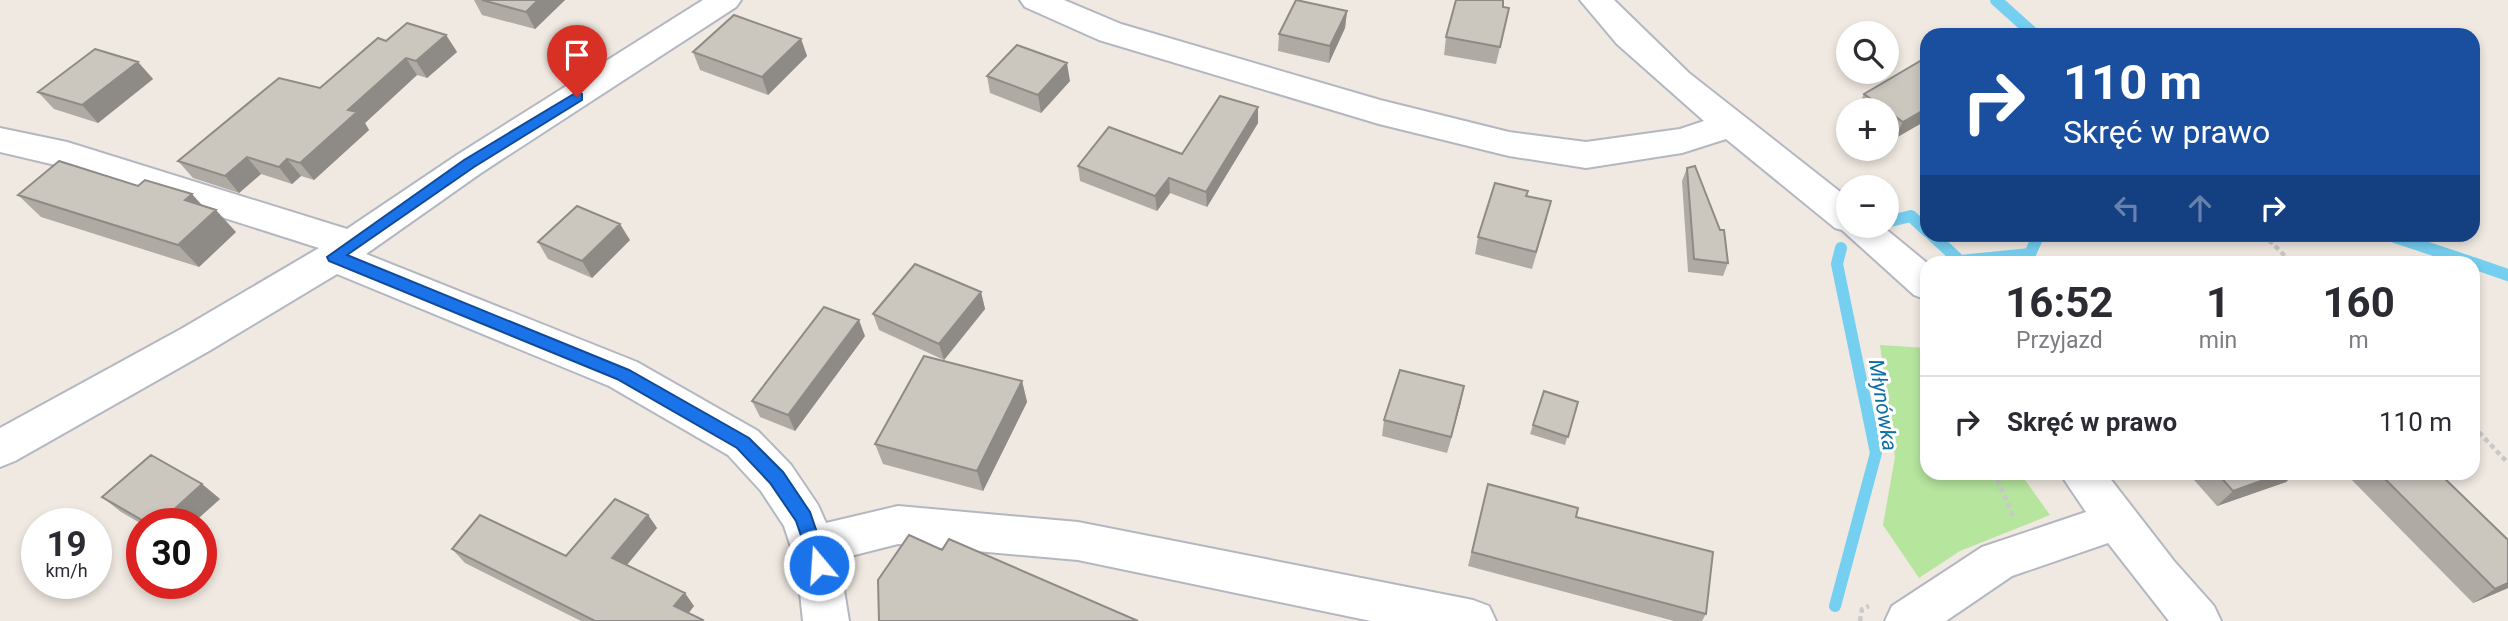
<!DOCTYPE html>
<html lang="pl">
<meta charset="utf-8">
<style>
body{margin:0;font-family:Roboto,sans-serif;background:#f7f7f7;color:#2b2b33;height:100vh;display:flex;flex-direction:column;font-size:26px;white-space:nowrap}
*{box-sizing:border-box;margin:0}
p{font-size:23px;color:#7c7c81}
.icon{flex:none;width:38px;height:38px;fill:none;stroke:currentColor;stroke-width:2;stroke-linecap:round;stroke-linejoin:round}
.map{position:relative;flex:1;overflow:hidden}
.side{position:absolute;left:1920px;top:256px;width:560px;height:224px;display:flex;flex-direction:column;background:#fff;border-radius:21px;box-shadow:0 4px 10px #0003}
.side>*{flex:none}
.top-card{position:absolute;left:1920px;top:28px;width:560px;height:214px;border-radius:21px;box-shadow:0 4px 10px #0003;background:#1a4fa0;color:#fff;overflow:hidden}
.buttons{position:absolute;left:1836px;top:21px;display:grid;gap:14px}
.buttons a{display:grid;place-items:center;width:63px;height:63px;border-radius:50%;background:#fff;box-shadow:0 4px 10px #0003;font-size:35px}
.speed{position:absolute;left:21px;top:508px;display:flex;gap:14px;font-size:35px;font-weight:700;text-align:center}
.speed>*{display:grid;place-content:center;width:91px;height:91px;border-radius:50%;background:#fff;box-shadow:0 4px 10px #0003;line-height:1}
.speed small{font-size:18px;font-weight:400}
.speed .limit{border:10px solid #d22;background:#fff;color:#111}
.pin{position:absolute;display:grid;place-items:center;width:60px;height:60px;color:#fff;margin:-72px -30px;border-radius:50% 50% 50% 0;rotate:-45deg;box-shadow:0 0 7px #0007}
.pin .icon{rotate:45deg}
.me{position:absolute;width:77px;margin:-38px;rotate:342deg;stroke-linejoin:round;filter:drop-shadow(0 0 5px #0008)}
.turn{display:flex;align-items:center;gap:24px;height:147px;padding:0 28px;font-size:32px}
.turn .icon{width:91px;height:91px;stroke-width:2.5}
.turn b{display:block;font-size:49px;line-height:60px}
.lanes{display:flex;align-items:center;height:66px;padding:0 28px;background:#0003;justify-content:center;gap:35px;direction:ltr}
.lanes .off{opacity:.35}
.eta{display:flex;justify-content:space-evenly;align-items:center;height:119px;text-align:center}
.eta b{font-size:42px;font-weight:700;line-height:49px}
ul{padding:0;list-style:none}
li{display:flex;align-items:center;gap:21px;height:91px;padding:0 28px;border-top:2px solid #e1e1e2}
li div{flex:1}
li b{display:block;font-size:26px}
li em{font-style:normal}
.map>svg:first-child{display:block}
</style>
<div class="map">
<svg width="2508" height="621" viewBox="0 0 2508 621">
<rect width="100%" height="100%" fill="#efe9e1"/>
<path fill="#b6e59e" d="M 1880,345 L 1927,348 L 1927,472 L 2020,473 L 2050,515 L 1960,551 L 1919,578 L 1883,525 L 1895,457 Z"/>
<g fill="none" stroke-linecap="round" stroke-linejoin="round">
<path stroke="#75cff0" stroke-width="12" d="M 1996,0 L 2035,35
M 1886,222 L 1911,216 L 1927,231
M 1931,234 L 1960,261 L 2030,254 L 2039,234
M 2386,234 L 2470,262
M 2473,263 L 2508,275
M 1835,606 L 1876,453 L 1837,264 L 1841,248"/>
<defs>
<path id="minor" d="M 703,0 L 741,0 L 736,7 L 481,173 L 366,254 L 637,362 L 758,431 L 791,465 L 818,505 L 826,523 L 898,506 L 1078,522 L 1473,600 L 1489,606 L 1496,621 L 1371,621 L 1078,560 L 898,544 L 839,559 L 849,621 L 803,621 L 797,565 L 784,526 L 761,491 L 728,455 L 609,386 L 337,274 L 209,351 L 15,461 L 0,467 L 0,428 L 181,329 L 319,248 L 64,167 L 0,152 L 0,128 L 67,142 L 347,229 L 457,155 Z
M 1020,0 L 1064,0 L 1121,24 L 1380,100 L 1509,132 L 1586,142 L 1680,129 L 1704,121 L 1617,44 L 1580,0 L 1614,0 L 1689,73 L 1848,198 L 1848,226 L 1882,226 L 1927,263 L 1927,300 L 1914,295 L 1842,230 L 1835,228 L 1726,139 L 1682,153 L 1586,168 L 1509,156 L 1379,124 L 1099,40 L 1025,7 Z
M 2059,472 L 2105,472 L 2174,561 L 2214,606 L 2221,621 L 2169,621 L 2108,543 L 2012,576 L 1946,621 L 1885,621 L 1892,606 L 1982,547 L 2086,512 Z"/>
</defs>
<use href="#minor" stroke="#b4b7c1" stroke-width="4"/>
<path stroke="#c9c9c9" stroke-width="4.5" stroke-dasharray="5 3.5" stroke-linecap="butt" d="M 2263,234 L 2291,262
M 2473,426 L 2508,463
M 1994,472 L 2013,516
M 1860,621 L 1862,609 L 1869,606"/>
<use href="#minor" fill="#fff" fill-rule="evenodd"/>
</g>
<path fill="#afaba4" d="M 474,0 L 565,0 L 535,29 L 482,15 Z
M 1503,7 L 1505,26 L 1496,64 L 1444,55 L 1446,37 Z
M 1347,11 L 1345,28 L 1329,63 L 1278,51 L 1279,34 Z
M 446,35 L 457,52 L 427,78 L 417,75 L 365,123 L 369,130 L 314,180 L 301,176 L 292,184 L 261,174 L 239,193 L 193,178 L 178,161 L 320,88 L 386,41 Z
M 801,39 L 807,56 L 768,95 L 700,70 L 693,52 Z
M 1927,57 L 1927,120 L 1894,139 L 1886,134 L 1886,110 L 1856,110 L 1864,94 Z
M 138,62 L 153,79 L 98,123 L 54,109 L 38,92 Z
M 987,76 L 1070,81 L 1041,113 L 990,93 Z
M 1258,107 L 1258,123 L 1207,207 L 1170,193 L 1157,211 L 1080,181 L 1078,166 L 1182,154 Z
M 1687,168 L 1728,263 L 1723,276 L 1688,272 L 1682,181 Z
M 18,195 L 202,206 L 236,232 L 199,267 L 41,217 Z
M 1527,196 L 1547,218 L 1532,269 L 1475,254 L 1478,237 Z
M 630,240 L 592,278 L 548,259 L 538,242 Z
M 981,292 L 985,309 L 944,360 L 879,330 L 873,314 Z
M 865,336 L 795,431 L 760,417 L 752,401 Z
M 1022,381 L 1027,402 L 983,491 L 883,464 L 875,444 Z
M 1544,391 L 1578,402 L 1565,445 L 1530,434 Z
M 1461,402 L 1447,453 L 1382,436 L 1384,420 Z
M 2187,472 L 2296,472 L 2286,482 L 2217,506 Z
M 2344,472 L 2438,472 L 2508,588 L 2473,603 Z
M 202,484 L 220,499 L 193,523 L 142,524 L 121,512 L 102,497 Z
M 1488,484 L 1576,517 L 1706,614 L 1702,621 L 1674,621 L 1468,566 Z
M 648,515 L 657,528 L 627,565 L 694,606 L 688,613 L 703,621 L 581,621 L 465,563 L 452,549 L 566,556 Z"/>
<path fill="#8e8b86" d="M 538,0 L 565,0 L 535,29 L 526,12 Z
M 1347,11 L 1345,28 L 1329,63 L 1330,46 Z
M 446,35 L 457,52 L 427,78 L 416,61 Z
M 801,39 L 807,56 L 768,95 L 762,77 Z
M 406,58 L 417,75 L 365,123 L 369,130 L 314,180 L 300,163 L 348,110 Z
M 138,62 L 153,79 L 98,123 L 82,105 Z
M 1067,63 L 1070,81 L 1041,113 L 1038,95 Z
M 1258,107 L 1258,123 L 1207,207 L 1206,192 Z
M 1927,108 L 1927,120 L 1894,139 L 1903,122 Z
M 247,157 L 261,174 L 239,193 L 225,176 Z
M 287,159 L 301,176 L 292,184 L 279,167 Z
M 1169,178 L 1170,193 L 1157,211 L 1155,196 Z
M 192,194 L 211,215 L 216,210 L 236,232 L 199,267 L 178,245 L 185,200 Z
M 620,224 L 630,240 L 592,278 L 582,261 Z
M 981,292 L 985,309 L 944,360 L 939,344 Z
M 859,320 L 865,336 L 795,431 L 788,415 Z
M 1022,381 L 1027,402 L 983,491 L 977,471 Z
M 1464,386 L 1461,402 L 1447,453 L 1451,437 Z
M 2286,472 L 2296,472 L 2286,482 L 2217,506 L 2233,491 Z
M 202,484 L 220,499 L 193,523 L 159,523 Z
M 648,515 L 657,528 L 622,571 L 612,558 Z
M 2508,583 L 2508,588 L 2473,603 L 2495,589 Z
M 685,593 L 694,606 L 684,619 L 674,606 Z"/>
<path fill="#cbc7bf" stroke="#8e8b86" stroke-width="2" d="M 482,0 L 538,0 L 526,12 Z
M 1296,0 L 1347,11 L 1330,46 L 1279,34 Z
M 1456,0 L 1503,0 L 1503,7 L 1509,8 L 1500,47 L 1446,37 Z
M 734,15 L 801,39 L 762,77 L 693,52 Z
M 407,23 L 446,35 L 416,61 L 406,58 L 348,110 L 357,112 L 300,163 L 287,159 L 279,167 L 247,157 L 225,176 L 178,161 L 279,78 L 320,88 L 378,38 L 386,41 Z
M 1017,45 L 1067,63 L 1038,95 L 987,76 Z
M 95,49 L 138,62 L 82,105 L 38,92 Z
M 1927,57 L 1927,108 L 1903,122 L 1864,94 Z
M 1220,96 L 1258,107 L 1206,192 L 1169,178 L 1155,196 L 1078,166 L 1109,127 L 1182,154 Z
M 59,161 L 138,186 L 145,180 L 192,194 L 185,200 L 216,210 L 178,245 L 18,195 Z
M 1695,166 L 1720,230 L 1724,230 L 1728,263 L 1694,259 L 1687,168 Z
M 1495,183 L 1528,191 L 1526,196 L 1551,201 L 1536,252 L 1478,237 Z
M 577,206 L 620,224 L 582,261 L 538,242 Z
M 915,264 L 981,292 L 939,344 L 873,314 Z
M 824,307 L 859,320 L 788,415 L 752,401 Z
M 924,356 L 1022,381 L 977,471 L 875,444 Z
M 1400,370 L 1464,386 L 1451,437 L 1384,420 Z
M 1544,391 L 1578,402 L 1568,437 L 1533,425 Z
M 151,455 L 202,484 L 159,523 L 147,523 L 102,497 Z
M 2216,472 L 2286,472 L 2233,491 Z
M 2378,472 L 2438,472 L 2508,540 L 2508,583 L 2495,589 Z
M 1488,484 L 1578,508 L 1576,517 L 1713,552 L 1706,614 L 1472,552 Z
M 615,499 L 648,515 L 612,558 L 685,593 L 674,606 L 703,620 L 702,621 L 595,621 L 452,549 L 480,515 L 566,556 Z
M 909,535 L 942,550 L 949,539 L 1138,621 L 879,621 L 878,580 Z"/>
<path fill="#1a73e8" stroke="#114b97" stroke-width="2" d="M 577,92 L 582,94 L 582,100 L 474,167 L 347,255 L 629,370 L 749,438 L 783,472 L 810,512 L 828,565 L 825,571 L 813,571 L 796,521 L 770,483 L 737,448 L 617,379 L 329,261 L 327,257 L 464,160 Z"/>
<g text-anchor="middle" stroke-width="6" stroke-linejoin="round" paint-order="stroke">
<g font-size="21" font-style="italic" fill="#0d6fa3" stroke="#fff">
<text transform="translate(1883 405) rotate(81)" y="7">Młynówka</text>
</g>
</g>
</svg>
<div class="buttons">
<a><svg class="icon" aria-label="search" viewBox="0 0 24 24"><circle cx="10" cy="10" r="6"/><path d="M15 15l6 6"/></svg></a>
<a>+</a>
<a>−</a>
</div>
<div class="speed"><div>19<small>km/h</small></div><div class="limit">30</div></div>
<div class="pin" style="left:577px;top:97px;background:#d93025"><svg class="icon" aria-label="arrive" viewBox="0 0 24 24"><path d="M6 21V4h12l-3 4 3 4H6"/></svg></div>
<svg class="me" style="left:819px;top:565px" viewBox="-20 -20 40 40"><circle r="17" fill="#1a73e8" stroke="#fff" stroke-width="3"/><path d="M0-11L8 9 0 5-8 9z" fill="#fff"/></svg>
<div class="top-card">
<div class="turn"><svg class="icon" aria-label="right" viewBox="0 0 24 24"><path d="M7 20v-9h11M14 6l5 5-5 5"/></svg><div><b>110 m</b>Skręć w prawo</div></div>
<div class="lanes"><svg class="icon off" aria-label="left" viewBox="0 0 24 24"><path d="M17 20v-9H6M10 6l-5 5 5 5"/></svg><svg class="icon off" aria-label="ahead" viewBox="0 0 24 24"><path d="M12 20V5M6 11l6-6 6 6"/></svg><svg class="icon" aria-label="right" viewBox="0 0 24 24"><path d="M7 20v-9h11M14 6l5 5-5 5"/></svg></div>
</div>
<section class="side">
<div class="eta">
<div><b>16:52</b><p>Przyjazd</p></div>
<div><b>1</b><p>min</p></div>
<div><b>160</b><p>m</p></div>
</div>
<ul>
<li><svg class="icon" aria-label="right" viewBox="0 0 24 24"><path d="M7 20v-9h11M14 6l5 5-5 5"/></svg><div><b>Skręć w prawo</b></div><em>110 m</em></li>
</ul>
</section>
</div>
